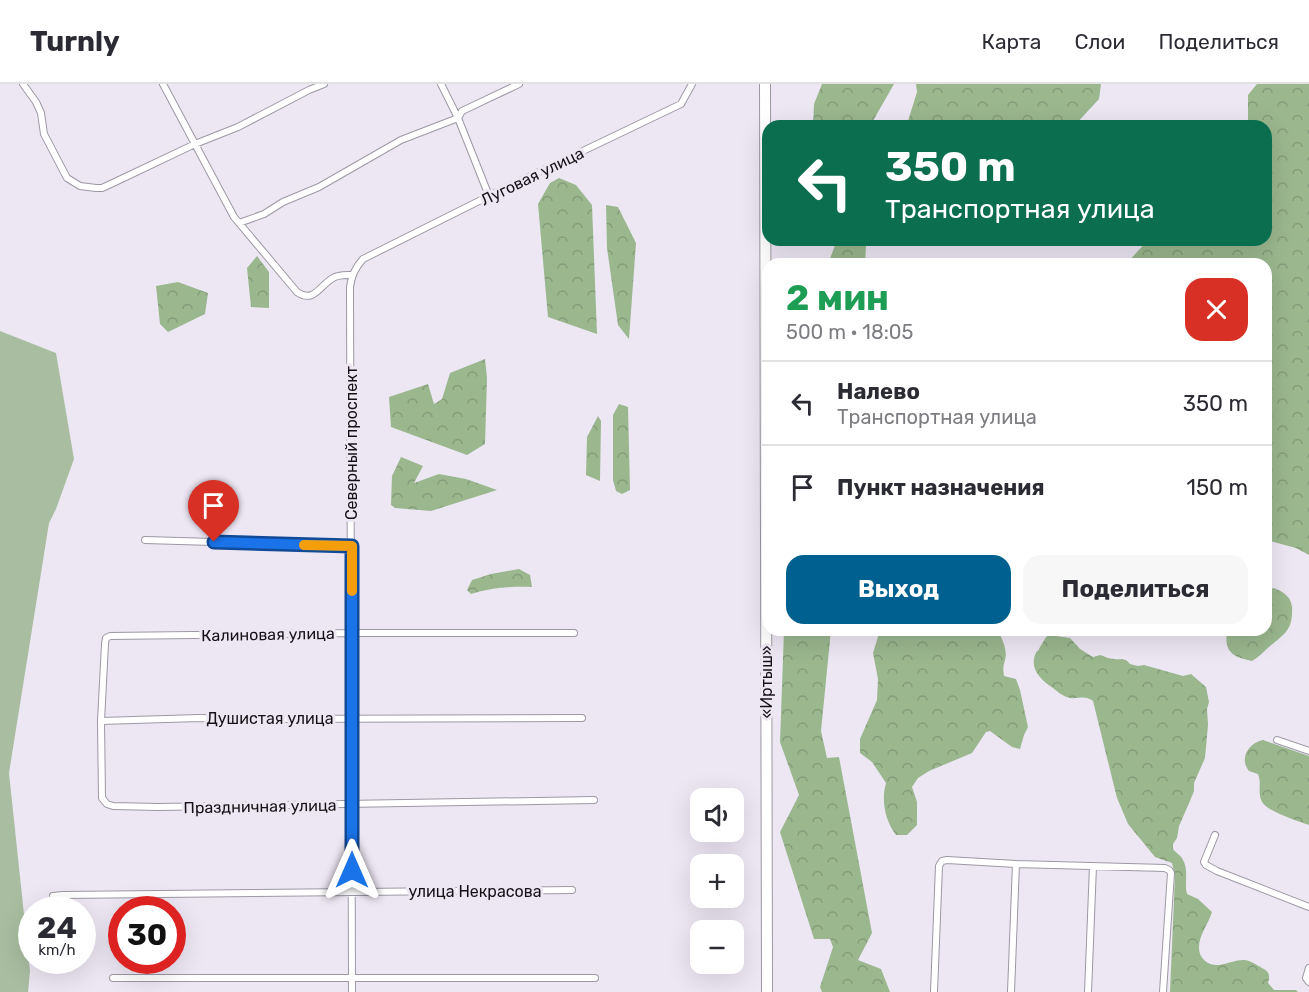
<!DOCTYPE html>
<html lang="ru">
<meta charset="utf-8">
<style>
body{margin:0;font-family:Rubik,sans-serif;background:#f7f7f7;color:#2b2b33;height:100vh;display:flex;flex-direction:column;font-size:22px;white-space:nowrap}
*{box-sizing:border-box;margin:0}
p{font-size:20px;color:#7c7c81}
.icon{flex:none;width:33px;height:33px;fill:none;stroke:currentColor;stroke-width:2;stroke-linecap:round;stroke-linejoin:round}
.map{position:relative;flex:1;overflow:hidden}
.side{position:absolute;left:762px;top:174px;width:510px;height:378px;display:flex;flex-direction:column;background:#fff;border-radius:18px;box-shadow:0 6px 24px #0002}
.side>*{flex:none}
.banner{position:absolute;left:762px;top:36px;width:510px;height:126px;border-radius:18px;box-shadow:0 6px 24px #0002;background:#0b6e4f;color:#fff;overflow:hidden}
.buttons{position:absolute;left:690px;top:704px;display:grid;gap:12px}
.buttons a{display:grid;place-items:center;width:54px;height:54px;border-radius:12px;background:#fff;box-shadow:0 6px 24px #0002;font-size:30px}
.speed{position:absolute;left:18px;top:812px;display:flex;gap:12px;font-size:30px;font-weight:700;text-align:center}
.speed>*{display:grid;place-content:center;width:78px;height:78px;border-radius:50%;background:#fff;box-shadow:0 6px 24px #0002;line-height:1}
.speed small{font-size:15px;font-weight:400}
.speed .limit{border:9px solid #d22;background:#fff;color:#111}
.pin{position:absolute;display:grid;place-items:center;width:51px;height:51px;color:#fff;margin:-62px -26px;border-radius:50% 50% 50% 0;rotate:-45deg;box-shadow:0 0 6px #0007}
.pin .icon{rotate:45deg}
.me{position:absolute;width:66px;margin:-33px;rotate:0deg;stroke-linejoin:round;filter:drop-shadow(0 0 4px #0008)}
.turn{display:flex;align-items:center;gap:21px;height:126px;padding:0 24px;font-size:27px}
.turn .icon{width:78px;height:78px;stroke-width:2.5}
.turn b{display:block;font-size:42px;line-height:51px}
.round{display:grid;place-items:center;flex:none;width:63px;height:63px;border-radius:18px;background:#f7f7f7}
.overview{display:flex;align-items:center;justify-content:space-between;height:102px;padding:0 24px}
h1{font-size:36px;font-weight:700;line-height:45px;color:#1e9e55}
.button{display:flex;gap:12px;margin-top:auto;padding:12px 24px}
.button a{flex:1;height:69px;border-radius:18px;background:#006090;color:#fff;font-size:24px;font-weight:700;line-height:69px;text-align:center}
.button a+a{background:#f7f7f7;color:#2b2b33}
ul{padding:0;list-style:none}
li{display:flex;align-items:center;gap:18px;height:84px;padding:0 24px;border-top:2px solid #e1e1e2}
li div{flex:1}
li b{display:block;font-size:22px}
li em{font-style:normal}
header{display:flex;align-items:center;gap:36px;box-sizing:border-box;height:84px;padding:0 30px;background:#fff;border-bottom:2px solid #e1e1e2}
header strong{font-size:28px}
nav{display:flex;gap:33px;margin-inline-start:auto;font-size:21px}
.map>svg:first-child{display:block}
</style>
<header>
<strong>Turnly</strong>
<nav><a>Карта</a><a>Слои</a><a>Поделиться</a></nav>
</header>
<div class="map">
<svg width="1309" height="908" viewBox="0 0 1309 908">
<defs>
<pattern id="forest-crowns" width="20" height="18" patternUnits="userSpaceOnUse" patternTransform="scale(1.5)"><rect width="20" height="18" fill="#9ab78e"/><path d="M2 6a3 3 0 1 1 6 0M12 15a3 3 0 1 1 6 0" fill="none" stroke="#849c7a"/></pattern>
</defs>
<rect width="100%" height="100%" fill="#ede7f4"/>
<path fill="url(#forest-crowns)" d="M 822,0 L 894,0 L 870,42 L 813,42 L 814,20 Z
M 916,0 L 1101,0 L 1099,15 L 1074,42 L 904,42 L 907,40 L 917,8 Z
M 1257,0 L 1309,0 L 1309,471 L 1296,464 L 1266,456 L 1266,180 L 1126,180 L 1148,156 L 1266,156 L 1266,42 L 1248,42 L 1248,11 Z
M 559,94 L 576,101 L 592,121 L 597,250 L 548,233 L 538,120 L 550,99 Z
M 606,121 L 618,123 L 636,159 L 629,255 L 618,241 L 607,164 Z
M 837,156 L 858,156 L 866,162 L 865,180 L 828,180 Z
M 257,172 L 269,188 L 269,224 L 251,223 L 247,184 Z
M 178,198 L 208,209 L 205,230 L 168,248 L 160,240 L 156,202 Z
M 485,275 L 487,294 L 485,360 L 467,371 L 391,343 L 389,313 L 428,300 L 434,320 L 442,315 L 450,289 Z
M 619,320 L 628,323 L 630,406 L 622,410 L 616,407 L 613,396 L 613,331 Z
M 598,332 L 601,337 L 600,397 L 586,391 L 587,353 Z
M 401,373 L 423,382 L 414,399 L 439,390 L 466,395 L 497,406 L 431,427 L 395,424 L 391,421 L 392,392 Z
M 519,485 L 530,491 L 532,503 C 511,502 491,504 471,510 L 467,506 L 472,496 L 491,490 Z
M 1274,504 C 1283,508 1291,512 1292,523 C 1293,545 1286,549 1270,562 C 1264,567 1259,573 1252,577 C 1232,573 1224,568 1227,546 L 1266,546 L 1266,506 Z
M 784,546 L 831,546 L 821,647 L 827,674 L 839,673 L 872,849 L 858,876 L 881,885 L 890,908 L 822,908 L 820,903 L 833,863 L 830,855 L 814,855 L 780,748 L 799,711 L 780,658 Z
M 880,546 L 997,546 C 1002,553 1008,567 1005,576 C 1003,583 1003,584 1004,592 L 1016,595 L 1020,606 L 1028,643 L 1024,651 L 1020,665 L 1012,663 L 990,647 L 986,648 L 972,669 L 929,687 L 918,694 L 912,703 L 917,718 L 917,741 L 907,751 L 896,751 C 885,737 881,716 886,699 L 872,678 L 860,669 L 860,655 L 877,616 L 878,595 L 873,569 Z
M 1048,551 L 1070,554 L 1080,565 L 1093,573 L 1100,571 C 1104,572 1109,575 1114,575 C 1122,576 1125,573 1130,580 L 1138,582 L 1144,581 L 1183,592 L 1191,590 L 1206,603 L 1209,618 L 1207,625 L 1208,641 L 1205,674 L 1194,699 L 1194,707 L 1190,717 L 1179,742 L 1177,754 L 1173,760 L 1173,765 C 1176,769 1181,771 1183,776 C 1189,786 1184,799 1187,810 L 1198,815 L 1212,828 C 1208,841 1199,850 1199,864 C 1199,869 1201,873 1204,876 C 1217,888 1230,875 1245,876 C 1251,877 1257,881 1262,884 C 1270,888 1270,892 1268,899 L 1274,906 L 1296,906 L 1298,908 L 1170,908 L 1175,792 L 1172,779 L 1155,773 L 1128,740 L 1117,714 L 1093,617 C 1085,611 1079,615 1070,614 C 1063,613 1056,606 1050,602 C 1040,595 1030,584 1035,571 C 1038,564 1037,570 1040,563 C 1043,559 1044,555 1048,551 Z
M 1263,656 L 1309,672 L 1309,741 C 1298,737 1268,728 1262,718 C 1257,709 1262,699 1258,690 L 1249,687 C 1239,675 1248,659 1263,656 Z"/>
<path fill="#a9bea1" d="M 0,247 L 56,269 L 74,375 L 56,425 L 49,439 L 9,689 L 30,887 L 28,908 L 0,908 Z"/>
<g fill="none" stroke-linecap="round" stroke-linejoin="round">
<defs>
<path id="street" d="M 23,0 L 36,18 L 41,29 L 44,50 L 67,94 L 80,102 L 96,104 L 102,104 L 115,98 L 195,60 L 238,43 L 309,6 L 324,0
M 163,0 L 234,133 L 297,208 C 314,220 320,201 333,194 C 339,190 346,191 353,191
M 489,112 L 458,34 L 462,27 L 519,0
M 239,139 L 264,130 L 283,118 L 319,103 L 401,56 L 458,34 L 441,0
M 145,456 L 352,462
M 574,549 L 352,549 L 110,552 L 106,554 L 105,560 L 101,637 L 102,714 L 107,720 L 113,722 L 158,723 L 594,716
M 101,637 L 199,634 L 257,635 L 582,634
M 1277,656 L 1309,667
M 1215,751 L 1204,778 L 1206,781 L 1217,787 L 1309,823
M 53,812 L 63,811 L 572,806
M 1309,884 L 1306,894 L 1309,898
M 113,894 L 595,894
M 352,908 L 350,203 C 352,191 355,184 363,175 L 489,112 L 681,20 L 692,0
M 934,908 L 939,782 L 942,777 L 947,776 L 1016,780 L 1165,784 L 1169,786 L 1171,789 L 1163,908
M 1011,908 L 1016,780
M 1088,908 L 1093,782"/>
<path id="highway" d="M 765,0 L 767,908"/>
</defs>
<use href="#street" stroke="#9d98a4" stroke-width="8"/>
<use href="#highway" stroke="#9d98a4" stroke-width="12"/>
<use href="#street" stroke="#fff" stroke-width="6"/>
<use href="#highway" stroke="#fff" stroke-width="10"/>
</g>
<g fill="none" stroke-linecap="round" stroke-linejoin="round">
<defs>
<path id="route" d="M 214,458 L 352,462 L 352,786"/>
</defs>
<use href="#route" stroke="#114b97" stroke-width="15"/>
<use href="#route" stroke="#1a73e8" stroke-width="10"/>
<path stroke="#f59e0b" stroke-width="10" d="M 304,461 L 352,462 L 352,507"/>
</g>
<g text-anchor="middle" stroke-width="6" stroke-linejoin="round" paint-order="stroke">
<g font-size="16" fill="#141217" stroke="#ede7f4">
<text transform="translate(532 92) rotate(-26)" y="6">Луговая улица</text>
<text transform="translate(351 359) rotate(-90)" y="6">Северный проспект</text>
<text transform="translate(268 550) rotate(-1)" y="6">Калиновая улица</text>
<text transform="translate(766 598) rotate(-90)" y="6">«Иртыш»</text>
<text x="270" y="640">Душистая улица</text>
<text transform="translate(260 722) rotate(-1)" y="6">Праздничная улица</text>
<text x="475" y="813">улица Некрасова</text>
</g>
</g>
</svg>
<div class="buttons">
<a><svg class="icon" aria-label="sound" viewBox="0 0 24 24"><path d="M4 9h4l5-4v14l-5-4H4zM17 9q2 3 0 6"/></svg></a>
<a>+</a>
<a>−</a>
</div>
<div class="speed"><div>24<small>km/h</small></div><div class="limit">30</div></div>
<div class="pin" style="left:214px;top:458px;background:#d93025"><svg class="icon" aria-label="arrive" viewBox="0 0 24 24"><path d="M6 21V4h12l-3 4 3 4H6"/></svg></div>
<svg class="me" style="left:352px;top:786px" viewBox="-20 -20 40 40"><path d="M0-17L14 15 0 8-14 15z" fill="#1a73e8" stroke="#fff" stroke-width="4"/></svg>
<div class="banner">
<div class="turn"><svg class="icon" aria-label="left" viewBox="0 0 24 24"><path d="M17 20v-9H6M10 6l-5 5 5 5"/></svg><div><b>350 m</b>Транспортная улица</div></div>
</div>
<section class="side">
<div class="overview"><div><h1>2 мин</h1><p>500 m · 18:05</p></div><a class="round" style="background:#d93025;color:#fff"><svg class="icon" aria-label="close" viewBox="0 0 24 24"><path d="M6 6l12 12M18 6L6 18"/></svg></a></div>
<ul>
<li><svg class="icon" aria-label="left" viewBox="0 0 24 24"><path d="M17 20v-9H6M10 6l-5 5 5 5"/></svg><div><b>Налево</b><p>Транспортная улица</p></div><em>350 m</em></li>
<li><svg class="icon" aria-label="arrive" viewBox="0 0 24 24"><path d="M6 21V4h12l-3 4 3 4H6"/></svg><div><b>Пункт назначения</b></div><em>150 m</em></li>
</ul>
<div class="button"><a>Выход</a><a>Поделиться</a></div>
</section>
</div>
